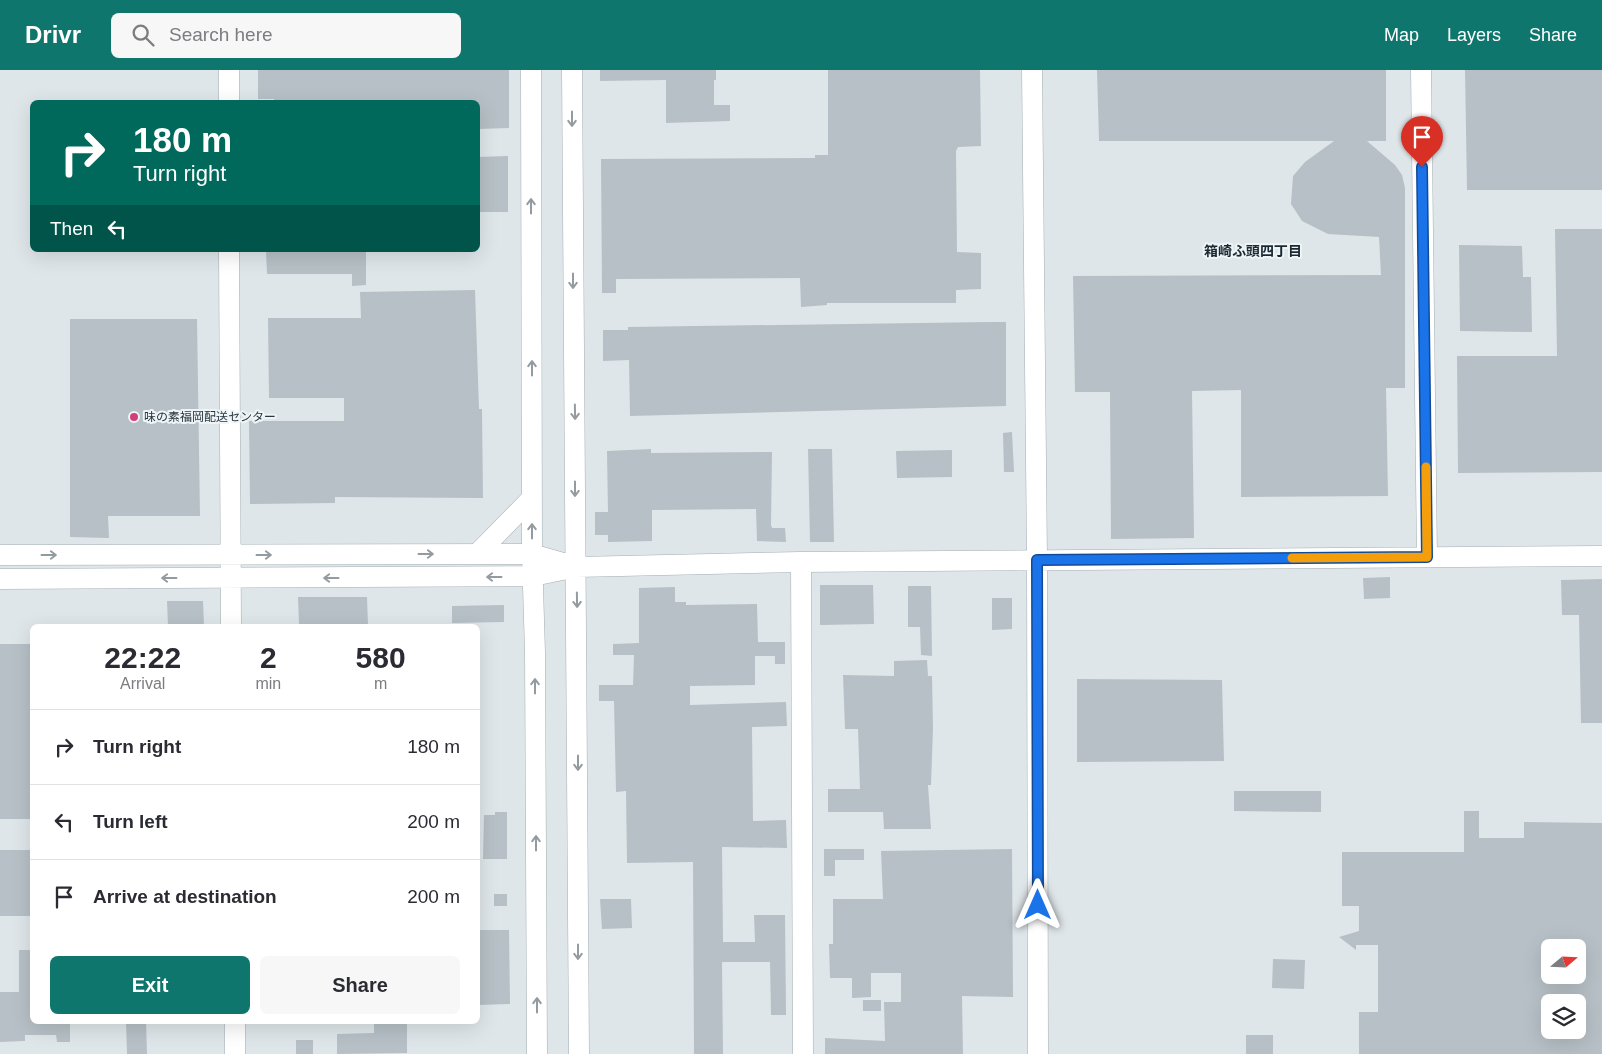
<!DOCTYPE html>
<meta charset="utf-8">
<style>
body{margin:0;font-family:Arial,"Noto Sans JP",sans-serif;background:#f7f7f7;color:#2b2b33;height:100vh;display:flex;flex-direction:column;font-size:19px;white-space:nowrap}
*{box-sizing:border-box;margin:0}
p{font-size:16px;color:#7c7c81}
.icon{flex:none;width:28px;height:28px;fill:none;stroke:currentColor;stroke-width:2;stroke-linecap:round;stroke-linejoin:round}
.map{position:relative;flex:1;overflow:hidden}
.details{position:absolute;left:30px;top:554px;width:450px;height:400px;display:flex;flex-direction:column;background:#fff;border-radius:8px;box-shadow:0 5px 20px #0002}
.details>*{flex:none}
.hud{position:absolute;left:30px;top:30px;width:450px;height:152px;border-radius:8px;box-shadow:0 5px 20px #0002;background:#00695c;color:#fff;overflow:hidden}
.needle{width:32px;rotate:71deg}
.tools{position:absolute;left:1541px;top:869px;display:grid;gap:10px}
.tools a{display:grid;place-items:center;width:45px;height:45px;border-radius:8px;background:#fff;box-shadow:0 5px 20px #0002;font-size:25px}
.pin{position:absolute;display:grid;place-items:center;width:42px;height:42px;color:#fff;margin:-51px -21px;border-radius:50% 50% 50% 0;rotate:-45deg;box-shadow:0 0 5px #0007}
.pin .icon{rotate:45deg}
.me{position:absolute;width:55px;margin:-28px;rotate:0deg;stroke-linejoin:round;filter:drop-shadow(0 0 4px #0008)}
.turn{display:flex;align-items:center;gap:18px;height:105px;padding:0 20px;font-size:22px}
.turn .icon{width:65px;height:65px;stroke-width:2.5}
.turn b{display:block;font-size:35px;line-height:42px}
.then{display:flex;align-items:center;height:48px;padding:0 20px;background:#0003;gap:10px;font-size:19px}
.eta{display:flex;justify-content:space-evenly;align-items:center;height:85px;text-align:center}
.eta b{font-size:30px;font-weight:700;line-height:35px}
.primary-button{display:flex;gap:10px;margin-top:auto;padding:10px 20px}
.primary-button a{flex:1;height:58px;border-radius:8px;background:#0f766e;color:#fff;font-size:20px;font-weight:700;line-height:58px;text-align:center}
.primary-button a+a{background:#f7f7f7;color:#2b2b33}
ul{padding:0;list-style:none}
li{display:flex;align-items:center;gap:15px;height:75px;padding:0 20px;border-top:1px solid #e1e1e2}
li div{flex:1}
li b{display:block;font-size:19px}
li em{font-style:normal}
header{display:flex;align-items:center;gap:30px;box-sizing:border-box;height:70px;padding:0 25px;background:#0f766e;color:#fff}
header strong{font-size:24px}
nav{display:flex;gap:28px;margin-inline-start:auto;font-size:18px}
.search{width:350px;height:45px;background:#f7f7f7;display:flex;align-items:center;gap:12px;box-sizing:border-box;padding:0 18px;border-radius:8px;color:#7c7c81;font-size:19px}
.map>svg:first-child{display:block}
</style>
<header>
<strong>Drivr</strong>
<div class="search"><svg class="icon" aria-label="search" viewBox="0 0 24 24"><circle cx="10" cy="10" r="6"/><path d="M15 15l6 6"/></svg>Search here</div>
<nav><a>Map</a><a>Layers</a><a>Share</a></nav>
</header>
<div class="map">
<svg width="1602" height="984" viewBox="0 0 1602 984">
<rect width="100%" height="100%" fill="#dfe6e9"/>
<path fill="#b6c0c6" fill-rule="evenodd" d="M 258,0 L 509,0 L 509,58 L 478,59 L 478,32 L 274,32 L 274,29 L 258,29 Z
M 600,0 L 716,0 L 716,10 L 714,10 L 714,35 L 730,35 L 730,51 L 666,53 L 666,10 L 600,11 Z
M 828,0 L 980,0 L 981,76 L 958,77 L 956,81 L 957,182 L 981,183 L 981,219 L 956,220 L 956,233 L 827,233 L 827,235 L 801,237 L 800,208 L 616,209 L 616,223 L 602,223 L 601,89 L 815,88 L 815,85 L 828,85 Z
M 1097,0 L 1386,0 L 1386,71 L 1367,71 L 1395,95 L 1402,105 L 1405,118 L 1405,318 L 1386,318 L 1388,426 L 1241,427 L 1241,320 L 1192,321 L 1194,468 L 1111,469 L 1110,322 L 1075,322 L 1073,206 L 1381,205 L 1379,167 L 1328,164 L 1302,151 L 1291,134 L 1293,106 L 1305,92 L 1334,71 L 1099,71 Z
M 1465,0 L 1602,0 L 1602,120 L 1467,120 Z
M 508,86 L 508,142 L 478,142 L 478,87 Z
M 1555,159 L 1602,159 L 1602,402 L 1458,403 L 1457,286 L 1557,286 Z
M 1459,175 L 1522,176 L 1523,207 L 1531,207 L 1532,262 L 1460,261 Z
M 266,180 L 366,180 L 366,215 L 352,216 L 352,204 L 267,204 Z
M 475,220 L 479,339 L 482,339 L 483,428 L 335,427 L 335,433 L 250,434 L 249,351 L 344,351 L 344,328 L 269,328 L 268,248 L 361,248 L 360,222 Z
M 70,249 L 197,249 L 200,446 L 108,446 L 109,468 L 70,467 Z
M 989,252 L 1006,252 L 1006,336 L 630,346 L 629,290 L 603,291 L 603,260 L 628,260 L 628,257 Z
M 1012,362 L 1014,402 L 1004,402 L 1003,363 Z
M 651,379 L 651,383 L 772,382 L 771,455 L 772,458 L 785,458 L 786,472 L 757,471 L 756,439 L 652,440 L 652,471 L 608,472 L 608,465 L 595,465 L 595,442 L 608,442 L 607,381 Z
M 808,379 L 832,379 L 834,472 L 810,472 Z
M 952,380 L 952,407 L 897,408 L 896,381 Z
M 1390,507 L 1390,528 L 1364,529 L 1363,508 Z
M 1602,509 L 1602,653 L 1581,653 L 1579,545 L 1562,545 L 1561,510 Z
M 820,515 L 873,515 L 874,554 L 820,555 Z
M 908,516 L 931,516 L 932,586 L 921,585 L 920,557 L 908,557 Z
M 675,517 L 675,532 L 686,532 L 686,535 L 757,534 L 758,572 L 785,572 L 785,594 L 775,594 L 775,586 L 755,586 L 755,615 L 690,616 L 690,635 L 786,632 L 787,656 L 752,657 L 753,751 L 786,750 L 787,778 L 722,777 L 723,872 L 755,872 L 754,845 L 785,845 L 786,945 L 771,945 L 770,892 L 722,892 L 723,984 L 694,984 L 693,792 L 627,793 L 626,721 L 616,722 L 614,631 L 599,631 L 599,615 L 633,615 L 634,585 L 613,585 L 613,574 L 639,573 L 639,518 Z
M 298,527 L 367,527 L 368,555 L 299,555 Z
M 992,528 L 1012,528 L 1012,559 L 992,560 Z
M 167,531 L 203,531 L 204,556 L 168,556 Z
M 504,535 L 504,552 L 452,553 L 452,536 Z
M 0,574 L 32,574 L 32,749 L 0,749 Z
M 927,590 L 928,606 L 932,606 L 933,658 L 931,715 L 928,715 L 931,759 L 884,759 L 883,742 L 828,742 L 828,719 L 860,719 L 858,659 L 845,659 L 843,605 L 894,606 L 894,591 Z
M 1077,609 L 1222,610 L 1224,691 L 1077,692 Z
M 1234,721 L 1321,721 L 1321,742 L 1234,741 Z
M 1464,741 L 1479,741 L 1479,768 L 1524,768 L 1524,752 L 1602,753 L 1602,984 L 1359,984 L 1359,942 L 1378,942 L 1378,875 L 1356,875 L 1356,880 L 1339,867 L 1359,861 L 1359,836 L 1342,836 L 1342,782 L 1464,782 ZM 1550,878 L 1578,878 L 1578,905 L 1550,905 ZM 1550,932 L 1578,932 L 1578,960 L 1550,960 Z
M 495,742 L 507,742 L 507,789 L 483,789 L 484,745 L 495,745 Z
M 824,779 L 864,779 L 864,790 L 835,790 L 835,806 L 824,806 Z
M 1012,779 L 1013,927 L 962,926 L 963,984 L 825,984 L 825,968 L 885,971 L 884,932 L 901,932 L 901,903 L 871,903 L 871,927 L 852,928 L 852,908 L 830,908 L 829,874 L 833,874 L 833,829 L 883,829 L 881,781 Z
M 0,780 L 32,780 L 32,846 L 0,846 Z
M 494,824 L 507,824 L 507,836 L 494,836 Z
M 600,829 L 631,829 L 632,858 L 602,859 Z
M 478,860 L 509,860 L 510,934 L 478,935 Z
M 19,880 L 32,880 L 32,951 L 70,951 L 70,972 L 57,972 L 56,965 L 25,965 L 25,971 L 0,972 L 0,922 L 19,922 Z
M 1273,889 L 1305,890 L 1304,919 L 1272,918 Z
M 863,930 L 881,930 L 881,941 L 863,941 Z
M 126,951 L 146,951 L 147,984 L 127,984 Z
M 374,951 L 407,951 L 407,983 L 337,984 L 337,964 L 374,963 Z
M 1246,965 L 1273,965 L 1273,984 L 1246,984 Z
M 296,970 L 313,970 L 313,984 L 296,984 Z"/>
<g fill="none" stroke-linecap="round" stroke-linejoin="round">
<defs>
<path id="secondary" d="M 229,0 L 229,32
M 531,0 L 532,484 L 535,582 L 537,984
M 572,0 L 579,984
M 1032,0 L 1037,490 L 1038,984
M 1421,0 L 1427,487
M 229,180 L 231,556
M 477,484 L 532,428
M 0,485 L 532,484 L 574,496
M 801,492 L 803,984
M 0,509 L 533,506 L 577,497 L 801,492 L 1602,486
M 235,951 L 235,984"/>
</defs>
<use href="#secondary" stroke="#a4aeb3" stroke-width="21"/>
<use href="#secondary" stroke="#fff" stroke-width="20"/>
</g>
<defs><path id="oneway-shaft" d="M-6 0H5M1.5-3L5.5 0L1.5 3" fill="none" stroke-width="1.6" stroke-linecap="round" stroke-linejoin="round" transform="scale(1.25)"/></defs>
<g stroke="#949ba0">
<use href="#oneway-shaft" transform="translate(572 49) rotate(90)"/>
<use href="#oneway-shaft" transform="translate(531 136) rotate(-90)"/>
<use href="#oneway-shaft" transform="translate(573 211) rotate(90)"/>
<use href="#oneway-shaft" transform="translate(532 298) rotate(-90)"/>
<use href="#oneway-shaft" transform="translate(575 342) rotate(89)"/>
<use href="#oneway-shaft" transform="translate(575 419) rotate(90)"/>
<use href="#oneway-shaft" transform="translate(532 461) rotate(-90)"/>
<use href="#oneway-shaft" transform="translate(426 484)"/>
<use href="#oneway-shaft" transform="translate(49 485)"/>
<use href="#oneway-shaft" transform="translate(264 485)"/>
<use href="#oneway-shaft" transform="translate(494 507) rotate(180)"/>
<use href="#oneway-shaft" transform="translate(169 508) rotate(180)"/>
<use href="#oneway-shaft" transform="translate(331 508) rotate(180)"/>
<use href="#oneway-shaft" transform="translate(577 530) rotate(89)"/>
<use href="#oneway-shaft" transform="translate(535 616) rotate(-90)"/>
<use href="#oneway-shaft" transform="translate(578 693) rotate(90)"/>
<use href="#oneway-shaft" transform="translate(536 773) rotate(-90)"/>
<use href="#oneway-shaft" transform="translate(578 882) rotate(90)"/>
<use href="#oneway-shaft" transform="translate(537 935) rotate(-90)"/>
</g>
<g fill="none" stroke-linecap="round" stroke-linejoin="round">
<defs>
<path id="route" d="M 1038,835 L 1037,490 L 1427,487 L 1422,97"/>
</defs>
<use href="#route" stroke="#114b97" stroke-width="12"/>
<use href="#route" stroke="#1a73e8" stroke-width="9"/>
<path stroke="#f59e0b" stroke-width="9" d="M 1292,488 L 1427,487 L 1426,397"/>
</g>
<circle fill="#d24079" stroke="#eff4f6" stroke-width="2" cx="134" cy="347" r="5"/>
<g text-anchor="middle" stroke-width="4" stroke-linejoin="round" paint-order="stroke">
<g font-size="12" fill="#283741" stroke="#eff4f6" text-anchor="start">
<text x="144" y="351">味の素福岡配送センター</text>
</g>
<g font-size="14" font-weight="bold" fill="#1a2832" stroke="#eff4f6">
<text x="1253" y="186">箱崎ふ頭四丁目</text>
</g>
</g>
</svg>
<div class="tools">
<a><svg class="needle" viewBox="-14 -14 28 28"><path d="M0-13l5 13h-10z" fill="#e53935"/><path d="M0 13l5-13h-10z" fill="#7c7c81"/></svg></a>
<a><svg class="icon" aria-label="layers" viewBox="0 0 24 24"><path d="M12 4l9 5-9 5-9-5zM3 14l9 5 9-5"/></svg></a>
</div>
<div class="pin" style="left:1422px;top:97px;background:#d93025"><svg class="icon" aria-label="arrive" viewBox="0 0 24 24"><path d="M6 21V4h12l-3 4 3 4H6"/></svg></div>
<svg class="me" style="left:1038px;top:835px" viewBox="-20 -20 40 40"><path d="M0-17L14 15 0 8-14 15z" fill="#1a73e8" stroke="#fff" stroke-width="4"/></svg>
<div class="hud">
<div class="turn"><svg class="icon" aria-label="right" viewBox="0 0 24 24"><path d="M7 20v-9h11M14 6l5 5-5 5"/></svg><div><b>180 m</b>Turn right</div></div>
<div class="then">Then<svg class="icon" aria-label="left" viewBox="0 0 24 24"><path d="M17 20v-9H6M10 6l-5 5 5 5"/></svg></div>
</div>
<section class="details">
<div class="eta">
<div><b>22:22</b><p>Arrival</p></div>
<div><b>2</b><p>min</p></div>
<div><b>580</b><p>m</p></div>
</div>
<ul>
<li><svg class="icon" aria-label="right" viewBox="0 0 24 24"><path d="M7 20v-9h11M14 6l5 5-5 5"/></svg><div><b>Turn right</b></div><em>180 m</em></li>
<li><svg class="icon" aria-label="left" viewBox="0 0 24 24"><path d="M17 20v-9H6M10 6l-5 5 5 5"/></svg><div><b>Turn left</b></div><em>200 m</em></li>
<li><svg class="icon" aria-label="arrive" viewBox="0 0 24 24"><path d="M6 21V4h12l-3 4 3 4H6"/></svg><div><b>Arrive at destination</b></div><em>200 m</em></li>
</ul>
<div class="primary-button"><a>Exit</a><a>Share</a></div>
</section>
</div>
